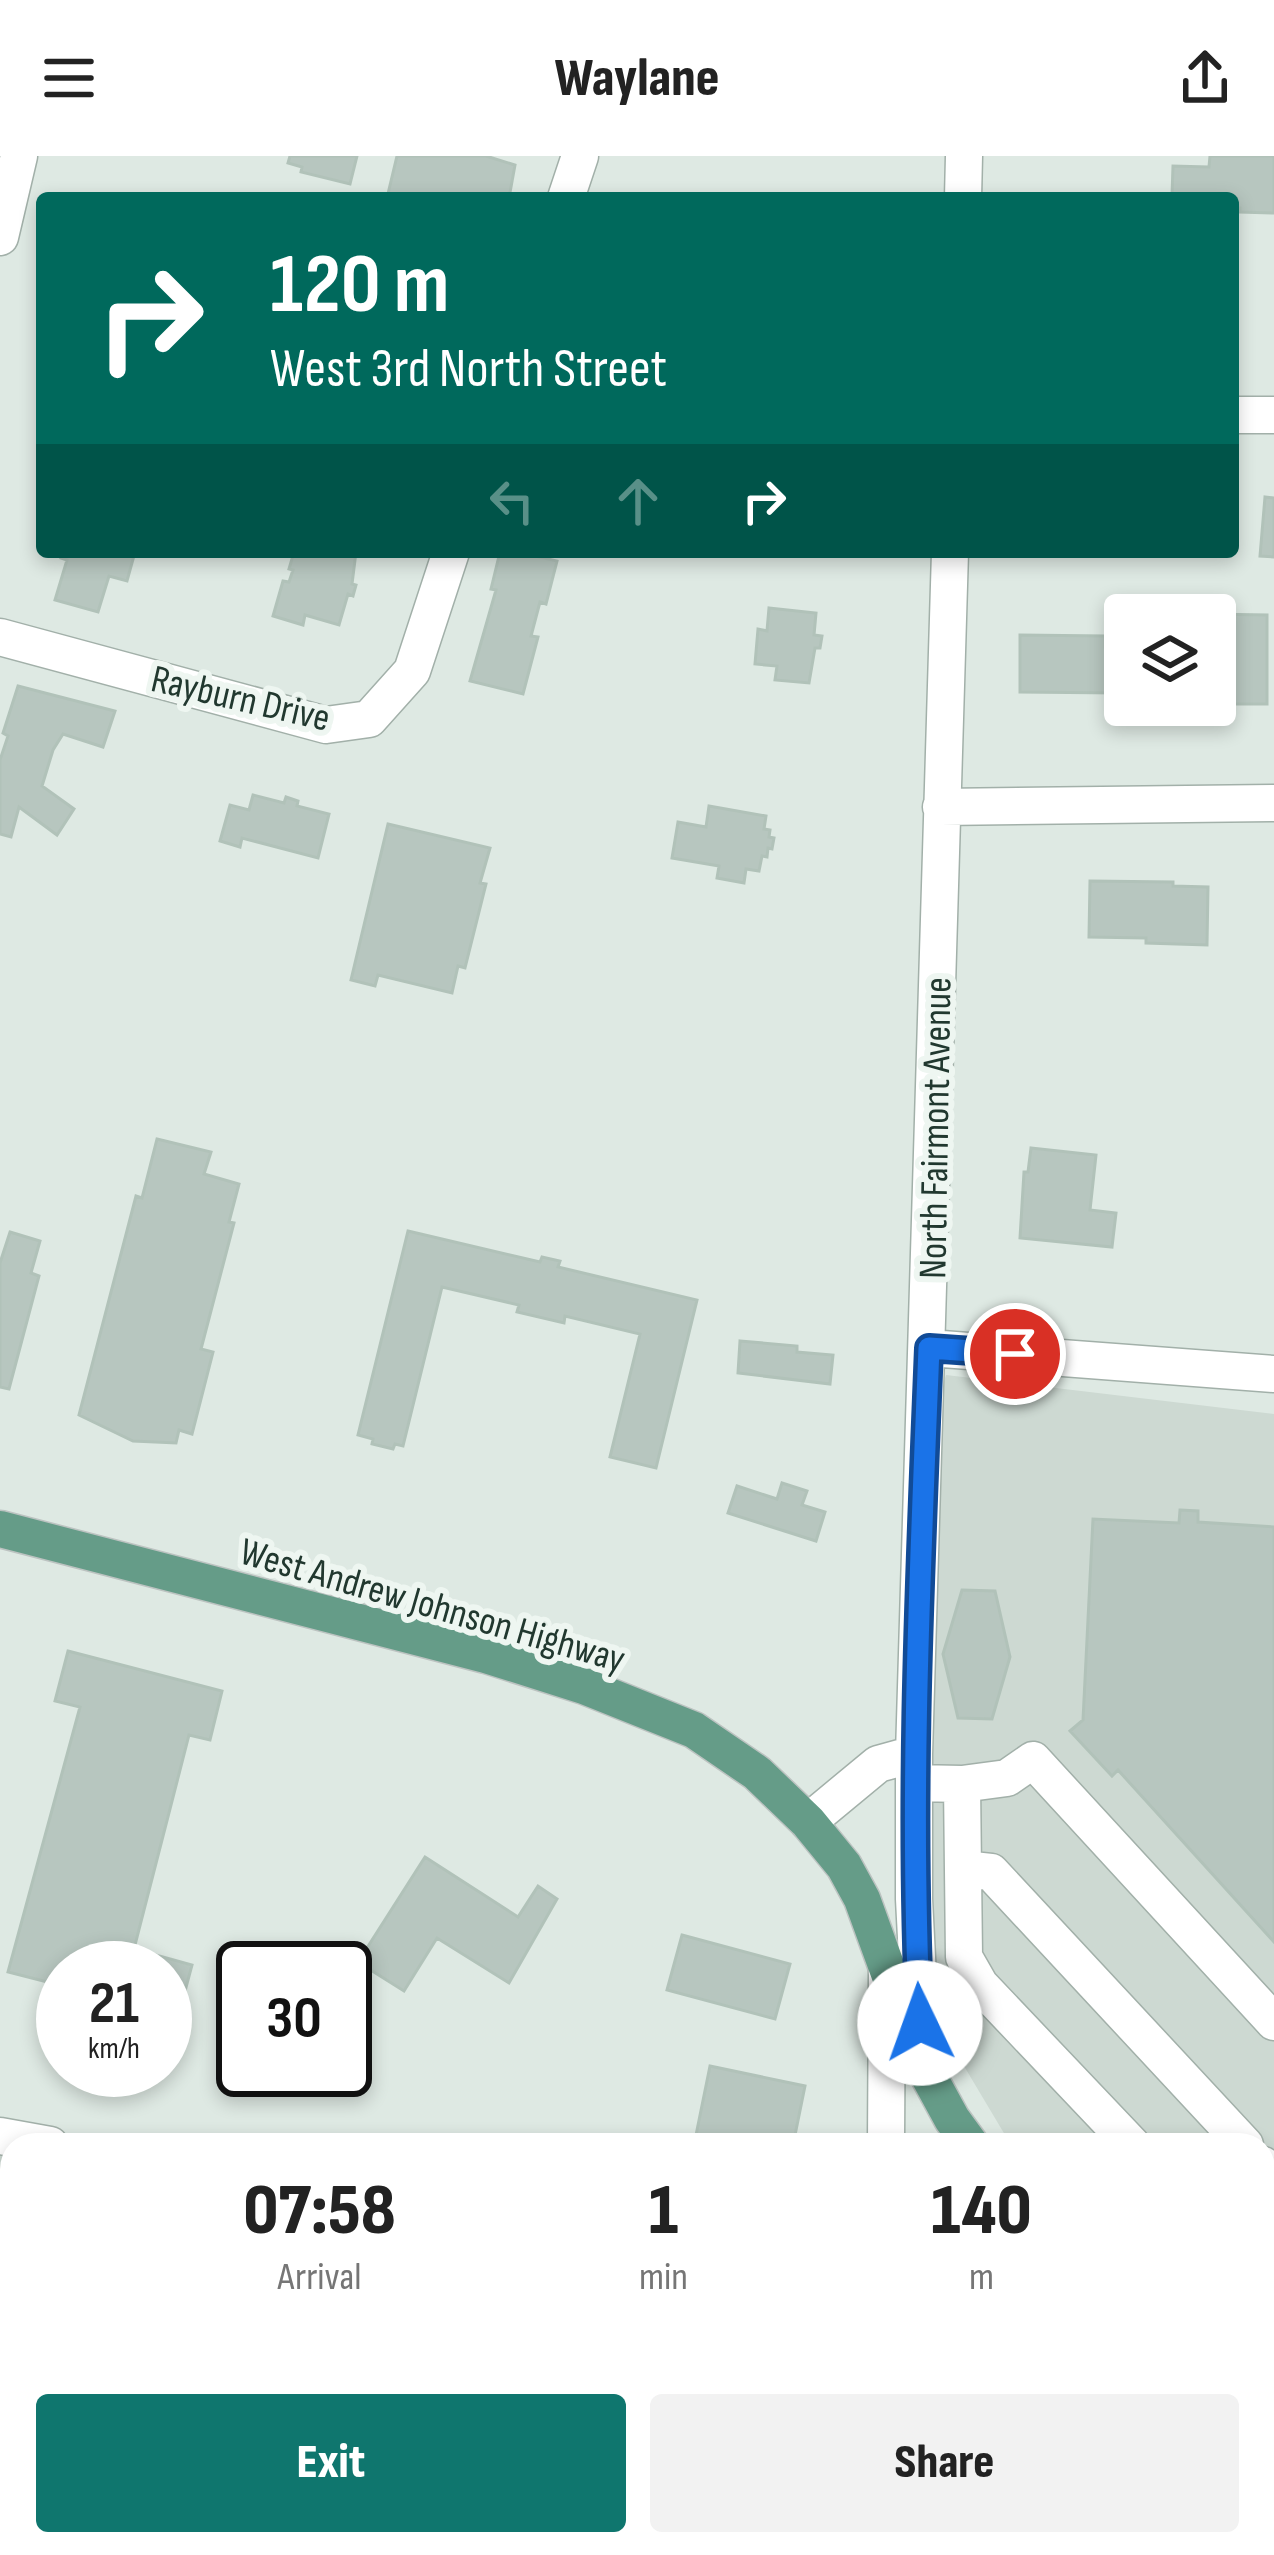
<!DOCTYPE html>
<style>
body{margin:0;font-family:"Sofia Sans Condensed",sans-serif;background:#f2f2f2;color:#222;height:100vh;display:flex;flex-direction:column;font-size:45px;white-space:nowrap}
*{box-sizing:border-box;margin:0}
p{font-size:39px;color:#767676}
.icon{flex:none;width:66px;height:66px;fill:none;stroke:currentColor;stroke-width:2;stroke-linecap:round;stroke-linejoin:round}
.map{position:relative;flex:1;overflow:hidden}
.side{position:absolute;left:0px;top:1977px;width:1275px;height:423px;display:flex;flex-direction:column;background:#fff;border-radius:36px 36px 0 0;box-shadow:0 6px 18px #0003}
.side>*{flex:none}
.banner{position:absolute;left:36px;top:36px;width:1203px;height:366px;border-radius:12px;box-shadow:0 6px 18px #0003;background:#00695c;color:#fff;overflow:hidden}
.tools{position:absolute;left:1104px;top:438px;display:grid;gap:24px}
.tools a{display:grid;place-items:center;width:132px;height:132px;border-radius:12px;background:#fff;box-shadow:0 6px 18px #0003;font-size:60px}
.speed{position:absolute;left:36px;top:1785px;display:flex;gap:24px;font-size:60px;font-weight:700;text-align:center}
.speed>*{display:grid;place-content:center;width:156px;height:156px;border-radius:50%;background:#fff;box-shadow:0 6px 18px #0003;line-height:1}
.speed small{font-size:30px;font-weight:400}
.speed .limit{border:6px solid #111;border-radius:18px;background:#fff;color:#111}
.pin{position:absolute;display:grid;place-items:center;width:102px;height:102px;color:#fff;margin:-51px;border:6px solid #fff;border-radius:50%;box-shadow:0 3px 12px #0007}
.me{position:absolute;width:132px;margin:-66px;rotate:357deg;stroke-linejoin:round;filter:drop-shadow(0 0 9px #0008)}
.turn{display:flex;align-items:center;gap:42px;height:252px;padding:0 36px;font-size:54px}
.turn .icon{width:156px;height:156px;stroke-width:2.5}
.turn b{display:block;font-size:84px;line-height:102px}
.lanes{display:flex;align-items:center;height:114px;padding:0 36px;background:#0003;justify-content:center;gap:60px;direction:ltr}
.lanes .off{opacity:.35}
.eta{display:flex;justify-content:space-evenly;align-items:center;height:204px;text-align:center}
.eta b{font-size:72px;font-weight:800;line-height:84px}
.cta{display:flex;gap:24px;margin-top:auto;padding:24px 36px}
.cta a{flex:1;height:138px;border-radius:12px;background:#0f766e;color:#fff;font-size:48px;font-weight:800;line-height:138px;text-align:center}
.cta a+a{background:#f2f2f2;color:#222}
header{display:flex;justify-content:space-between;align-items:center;height:156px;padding:0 36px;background:#fff;font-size:54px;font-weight:800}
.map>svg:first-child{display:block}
</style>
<header><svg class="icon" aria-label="menu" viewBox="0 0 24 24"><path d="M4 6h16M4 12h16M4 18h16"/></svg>Waylane<svg class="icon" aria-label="share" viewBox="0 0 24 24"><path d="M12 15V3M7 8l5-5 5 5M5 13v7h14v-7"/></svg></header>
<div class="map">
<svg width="1274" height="2399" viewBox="0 0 1274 2399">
<rect width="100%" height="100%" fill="#dee9e3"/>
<path fill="#cdd9d2" d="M 946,1219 L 1274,1258 L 1274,2132 L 1263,2131 L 1263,1989 L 1011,1989 L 955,1895 L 939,1846 L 928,1734 L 938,1246 Z
M 0,1980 L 12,1989 L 12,2388 L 342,2388 L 341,2399 L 0,2399 Z"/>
<path fill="#b7c6bf" stroke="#b1c2b9" stroke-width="3" d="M 290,0 L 357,0 L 350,28 L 301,16 L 302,11 L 288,7 Z
M 397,0 L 486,0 L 515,9 L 509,42 L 387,42 Z
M 1210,0 L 1274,0 L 1274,57 L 1240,56 L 1240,52 L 1233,52 L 1233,42 L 1172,40 L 1173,10 L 1209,11 Z
M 1265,341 L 1274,342 L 1274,401 L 1260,400 Z
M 63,396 L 135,396 L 127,425 L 109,420 L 98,456 L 55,444 L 67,404 L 61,402 Z
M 294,396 L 356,396 L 352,428 L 356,429 L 353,440 L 348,438 L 339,469 L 305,459 L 303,469 L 273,460 L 283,425 L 289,426 L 293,414 L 289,413 Z
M 500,396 L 519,396 L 557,405 L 546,448 L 540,446 L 531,480 L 538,481 L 523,538 L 470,525 L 496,434 L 491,433 Z
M 769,452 L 816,457 L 814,479 L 822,480 L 820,492 L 815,492 L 809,527 L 775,524 L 777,510 L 755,508 L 758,473 L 767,475 Z
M 1206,458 L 1267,459 L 1267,548 L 1215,548 L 1215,459 Z
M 1020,479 L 1105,480 L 1105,491 L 1125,491 L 1125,543 L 1118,543 L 1118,537 L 1020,536 Z
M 18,530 L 115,555 L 103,591 L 63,578 L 53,594 L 42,630 L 74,653 L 57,679 L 19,651 L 11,681 L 0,678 L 0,604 L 8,580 L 3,577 Z
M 253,639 L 284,647 L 286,641 L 298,645 L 297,650 L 329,658 L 318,702 L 242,682 L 240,691 L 220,685 L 230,649 L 249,654 Z
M 709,650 L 766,660 L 764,673 L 770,674 L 769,681 L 774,682 L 772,693 L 768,692 L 767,701 L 762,700 L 759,715 L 746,713 L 744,727 L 717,722 L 719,710 L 672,702 L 678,666 L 706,671 Z
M 388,668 L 490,692 L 480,727 L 486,728 L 465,812 L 458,810 L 452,837 L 378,819 L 375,830 L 351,824 Z
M 1090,725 L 1173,726 L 1173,730 L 1208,731 L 1207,789 L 1146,787 L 1146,782 L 1089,781 Z
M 157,983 L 211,996 L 204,1018 L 239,1028 L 229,1066 L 234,1067 L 201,1193 L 213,1196 L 192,1278 L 179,1274 L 176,1287 L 133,1285 L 79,1259 L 136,1040 L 142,1042 Z
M 1031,992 L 1096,999 L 1090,1054 L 1116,1057 L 1112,1091 L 1020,1082 L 1024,1016 L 1028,1016 Z
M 408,1075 L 540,1106 L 542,1101 L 560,1105 L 558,1111 L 697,1144 L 656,1312 L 610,1301 L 640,1178 L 565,1160 L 564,1167 L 517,1156 L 519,1149 L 442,1131 L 403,1290 L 395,1288 L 393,1293 L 372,1288 L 373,1283 L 358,1279 Z
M 10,1076 L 40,1085 L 31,1117 L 39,1120 L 9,1233 L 0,1231 L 0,1107 Z
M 740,1185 L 797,1190 L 797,1196 L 833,1199 L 830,1228 L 738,1217 Z
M 782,1327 L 807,1335 L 802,1349 L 825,1356 L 816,1385 L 728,1357 L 737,1330 L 777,1343 Z
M 1180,1354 L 1198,1355 L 1198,1366 L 1274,1371 L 1274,1786 L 1118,1614 L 1112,1620 L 1070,1575 L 1083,1564 L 1093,1363 L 1179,1367 Z
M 962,1434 L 995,1435 L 1010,1501 L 992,1563 L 958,1562 L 943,1498 Z
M 68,1495 L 222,1535 L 210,1584 L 189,1579 L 134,1793 L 192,1809 L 178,1861 L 165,1857 L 165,1812 L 63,1812 L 63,1830 L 8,1816 L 80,1551 L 55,1545 Z
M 425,1701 L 518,1761 L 538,1730 L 557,1743 L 509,1827 L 437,1782 L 404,1835 L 358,1806 Z
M 682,1779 L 790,1808 L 775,1863 L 667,1834 Z
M 710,1910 L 805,1930 L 793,1989 L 694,1989 Z
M 1263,2223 L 1274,2224 L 1274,2399 L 1093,2399 L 1094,2388 L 1263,2388 Z
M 398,2388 L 447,2388 L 446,2399 L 397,2399 Z
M 768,2388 L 851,2388 L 849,2399 L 766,2399 Z"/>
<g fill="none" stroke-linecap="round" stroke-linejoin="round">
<defs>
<path id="minor" d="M 566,42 L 580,0
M 963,42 L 964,0
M 0,81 L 19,0
M 1233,259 L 1274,259
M 0,481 L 326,569 L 369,563 L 412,515 L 451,396
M 941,651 L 1274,647
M 929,1192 L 1274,1218
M 914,1627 L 962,1628 L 1007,1622 L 1033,1604 L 1274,1866
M 962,1628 L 964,1801 L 980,1829 L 1132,1989
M 808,1666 L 878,1608 L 914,1598
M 963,1713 L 991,1716 L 1245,1989
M 922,1898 L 914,1743 L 914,1598 L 950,396
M 0,1980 L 50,1989
M 886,1989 L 887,1814
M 1263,2009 L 1274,2020
M 1263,2079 L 1274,2082
M 890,2399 L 890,2388"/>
<path id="major" d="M 0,1373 L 486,1499 L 584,1530 L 694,1574 L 757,1617 L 808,1666 L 844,1710 L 862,1743 L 922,1908 L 952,1963 L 971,1989
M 1263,2181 L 1274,2182"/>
</defs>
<use href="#minor" stroke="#a2b0a9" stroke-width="39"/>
<use href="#major" stroke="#bcc3c1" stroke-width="39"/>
<use href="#minor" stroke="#fff" stroke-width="36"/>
<use href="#major" stroke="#659c88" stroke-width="36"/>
</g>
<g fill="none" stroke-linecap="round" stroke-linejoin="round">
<defs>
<path id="route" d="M 920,1867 C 909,1642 920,1417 929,1192 L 1015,1198"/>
</defs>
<use href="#route" stroke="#114b97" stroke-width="30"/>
<use href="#route" stroke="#1a73e8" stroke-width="21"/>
</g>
<g text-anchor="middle" stroke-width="12" stroke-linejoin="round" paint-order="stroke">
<g font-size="39" fill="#21382f" stroke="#eef6f1">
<text transform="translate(241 541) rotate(13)" y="14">Rayburn Drive</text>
<text transform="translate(934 972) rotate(-89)" y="14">North Fairmont Avenue</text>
<text transform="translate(433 1448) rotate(16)" y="14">West Andrew Johnson Highway</text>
</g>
</g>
</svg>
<div class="tools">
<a><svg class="icon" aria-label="layers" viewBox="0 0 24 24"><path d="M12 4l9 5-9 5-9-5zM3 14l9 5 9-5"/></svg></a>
</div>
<div class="speed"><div>21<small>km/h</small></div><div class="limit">30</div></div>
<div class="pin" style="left:1015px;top:1198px;background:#d93025"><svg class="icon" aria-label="arrive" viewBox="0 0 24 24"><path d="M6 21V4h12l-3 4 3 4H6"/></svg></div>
<svg class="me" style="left:920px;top:1867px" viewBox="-20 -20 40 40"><circle r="19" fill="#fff"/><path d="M0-13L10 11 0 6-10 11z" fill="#1a73e8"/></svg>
<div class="banner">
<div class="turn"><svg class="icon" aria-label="right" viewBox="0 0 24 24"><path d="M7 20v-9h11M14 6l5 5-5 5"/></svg><div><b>120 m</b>West 3rd North Street</div></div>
<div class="lanes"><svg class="icon off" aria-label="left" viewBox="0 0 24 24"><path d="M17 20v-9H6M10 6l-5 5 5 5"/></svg><svg class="icon off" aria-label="ahead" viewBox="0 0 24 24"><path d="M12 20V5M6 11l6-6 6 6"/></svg><svg class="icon" aria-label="right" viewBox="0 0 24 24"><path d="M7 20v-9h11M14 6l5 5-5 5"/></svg></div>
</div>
<section class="side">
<div class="eta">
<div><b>07:58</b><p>Arrival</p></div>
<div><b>1</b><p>min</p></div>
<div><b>140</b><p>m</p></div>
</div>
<div class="cta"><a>Exit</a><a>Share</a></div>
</section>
</div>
